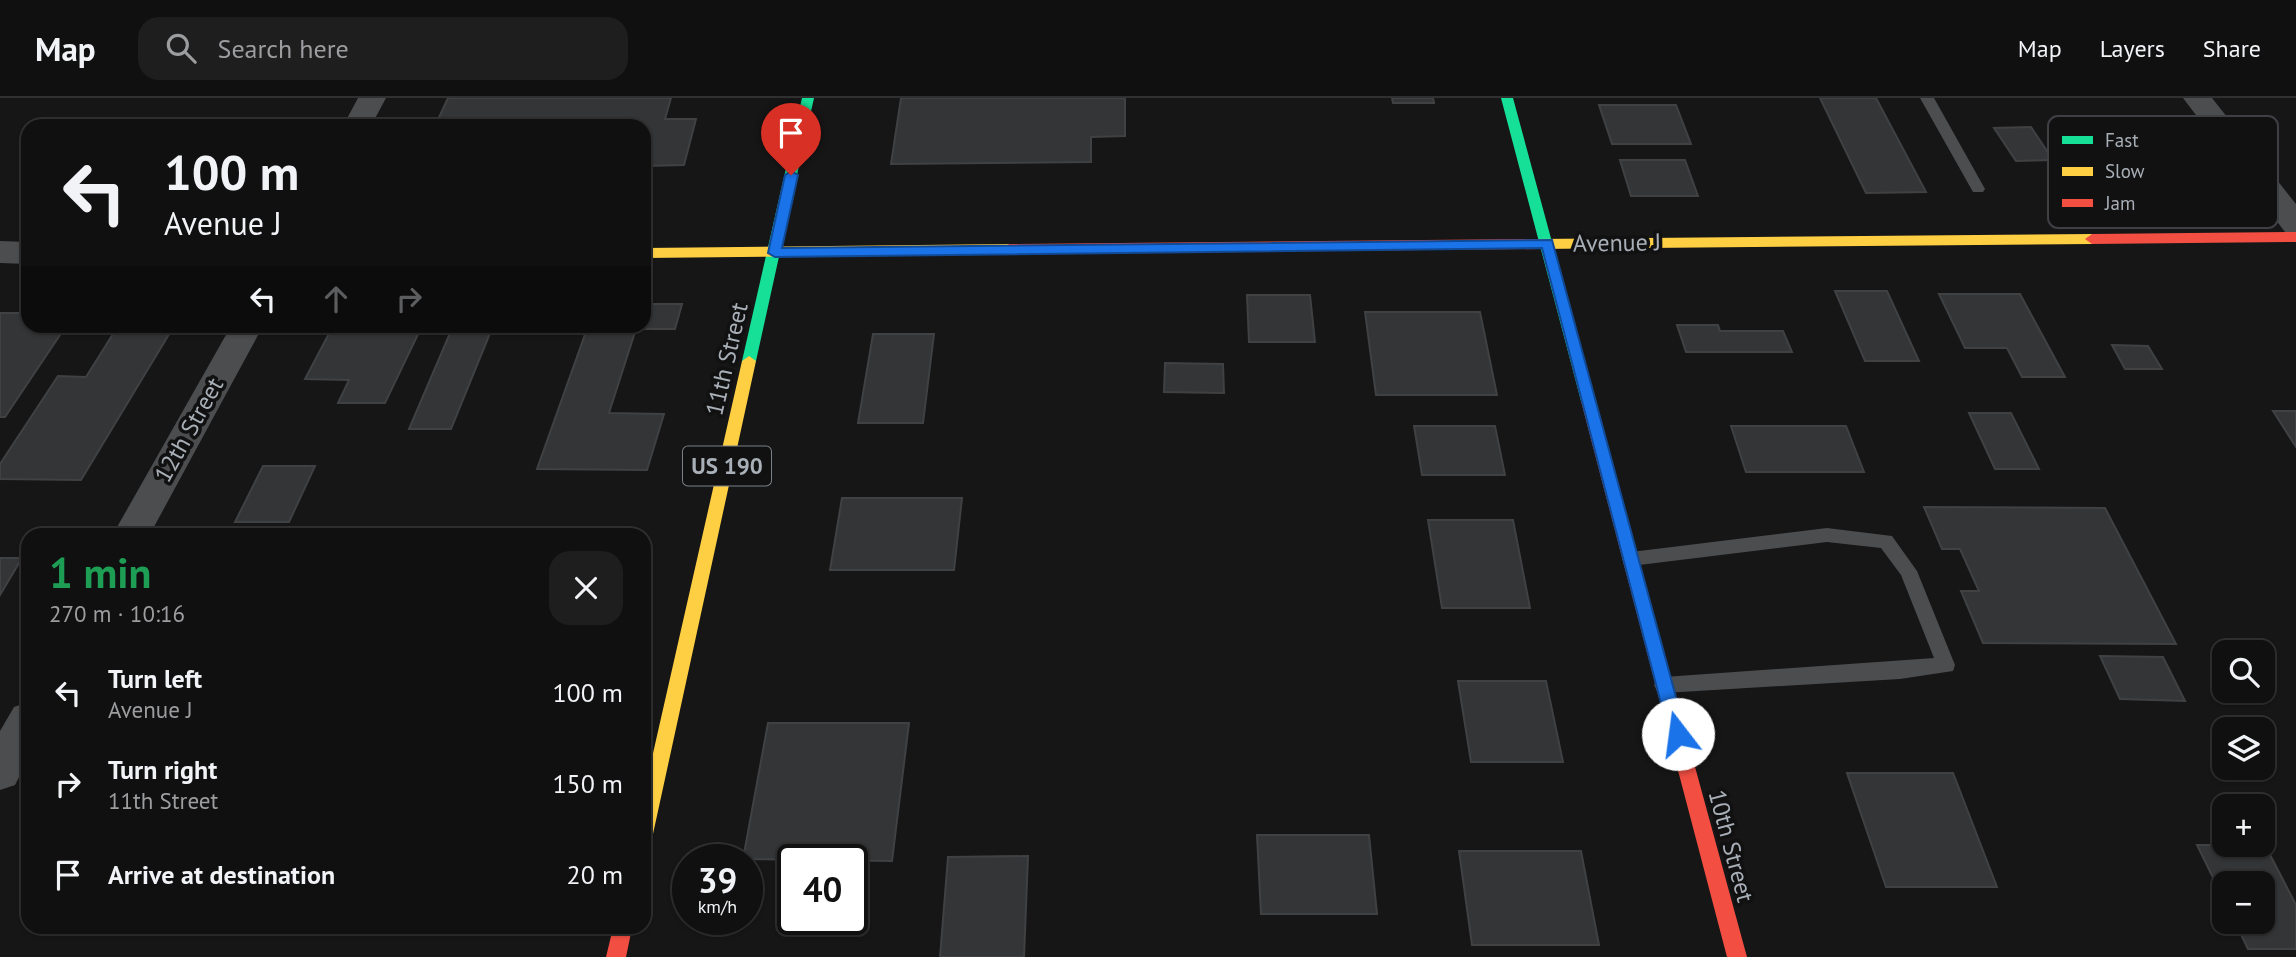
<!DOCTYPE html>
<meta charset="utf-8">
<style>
body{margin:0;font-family:"PT Sans",sans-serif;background:#1e1e1f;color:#f1f3f6;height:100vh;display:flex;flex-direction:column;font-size:26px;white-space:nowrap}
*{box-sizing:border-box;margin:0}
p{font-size:23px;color:#9c9d9f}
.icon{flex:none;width:38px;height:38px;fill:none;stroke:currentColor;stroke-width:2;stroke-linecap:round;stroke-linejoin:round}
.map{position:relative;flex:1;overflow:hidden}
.sheet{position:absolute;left:21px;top:430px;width:630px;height:406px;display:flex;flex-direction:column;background:#101011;border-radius:21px;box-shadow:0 2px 5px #0004,0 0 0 2px #303031}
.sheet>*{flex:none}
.banner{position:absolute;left:21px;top:21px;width:630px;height:214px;border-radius:21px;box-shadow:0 2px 5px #0004,0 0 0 2px #303031;background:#101011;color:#f1f3f6;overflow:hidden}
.tools{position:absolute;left:2212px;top:542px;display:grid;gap:14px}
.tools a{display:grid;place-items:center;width:63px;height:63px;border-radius:14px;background:#101011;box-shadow:0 2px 5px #0004,0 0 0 2px #303031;font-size:35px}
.speed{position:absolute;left:672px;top:746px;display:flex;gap:14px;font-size:35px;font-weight:700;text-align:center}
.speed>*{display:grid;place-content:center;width:91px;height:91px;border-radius:50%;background:#101011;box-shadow:0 2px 5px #0004,0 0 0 2px #303031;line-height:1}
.speed small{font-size:18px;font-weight:400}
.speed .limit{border:4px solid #111;border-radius:10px;background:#fff;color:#111}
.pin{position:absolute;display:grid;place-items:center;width:60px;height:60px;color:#fff;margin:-72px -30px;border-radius:50% 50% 50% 0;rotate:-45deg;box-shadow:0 0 7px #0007}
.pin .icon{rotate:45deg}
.me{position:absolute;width:77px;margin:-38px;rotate:345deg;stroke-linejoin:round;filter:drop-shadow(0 0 5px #0008)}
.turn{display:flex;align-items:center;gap:24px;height:147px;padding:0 28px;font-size:32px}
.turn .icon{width:91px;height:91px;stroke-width:2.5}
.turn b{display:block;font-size:49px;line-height:60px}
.lanes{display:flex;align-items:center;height:66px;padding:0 28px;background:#0003;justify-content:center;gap:35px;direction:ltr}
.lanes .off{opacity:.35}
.round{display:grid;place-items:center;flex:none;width:74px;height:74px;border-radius:21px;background:#1e1e1f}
.summary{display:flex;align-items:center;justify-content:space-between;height:119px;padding:0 28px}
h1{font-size:42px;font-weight:700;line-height:52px;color:#1e9e55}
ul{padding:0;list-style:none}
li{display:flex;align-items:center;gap:21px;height:91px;padding:0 28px}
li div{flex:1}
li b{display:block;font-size:26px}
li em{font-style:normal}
header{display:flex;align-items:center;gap:42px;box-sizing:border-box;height:98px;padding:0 35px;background:#101011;border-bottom:2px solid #303031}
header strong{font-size:33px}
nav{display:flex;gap:38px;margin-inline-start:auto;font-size:24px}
.search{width:490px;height:63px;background:#1e1e1f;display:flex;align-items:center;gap:18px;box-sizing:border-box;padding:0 24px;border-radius:21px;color:#9c9d9f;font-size:26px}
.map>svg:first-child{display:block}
</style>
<header>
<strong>Map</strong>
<div class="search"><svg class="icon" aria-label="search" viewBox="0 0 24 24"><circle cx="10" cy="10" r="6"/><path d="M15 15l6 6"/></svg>Search here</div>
<nav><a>Map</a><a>Layers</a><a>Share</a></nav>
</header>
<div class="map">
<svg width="2296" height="859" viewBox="0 0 2296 859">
<rect width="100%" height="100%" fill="#161617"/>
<path fill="#343537" stroke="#3f4143" stroke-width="2" d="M 448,0 L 671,0 L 665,21 L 696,21 L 684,67 L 644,68 L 644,28 L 435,28 Z
M 901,0 L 1125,0 L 1125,38 L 1091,39 L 1091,64 L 891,66 Z
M 1392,0 L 1433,0 L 1434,5 L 1393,5 Z
M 1820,0 L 1876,0 L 1926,94 L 1866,95 Z
M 1599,7 L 1676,7 L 1691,46 L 1612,46 Z
M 2031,29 L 2053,62 L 2016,63 L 1994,30 Z
M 1620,62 L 1685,62 L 1698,98 L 1631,98 Z
M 1835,193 L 1887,193 L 1919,263 L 1865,263 Z
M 1939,196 L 2020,196 L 2065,279 L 2022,279 L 2007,250 L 1965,250 Z
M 1247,197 L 1310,197 L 1315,244 L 1249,244 Z
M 644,206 L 682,206 L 675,231 L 636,231 L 609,315 L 664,316 L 647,372 L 537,371 L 588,228 L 644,228 Z
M 1365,214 L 1480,214 L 1497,297 L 1376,297 Z
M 0,215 L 28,215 L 28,228 L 66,228 L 5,319 L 0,319 Z
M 1677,227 L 1718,227 L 1720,233 L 1783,233 L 1792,254 L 1686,254 Z
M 118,228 L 174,228 L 81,382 L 0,381 L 0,366 L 58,278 L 86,279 Z
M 333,228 L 422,228 L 385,305 L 338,305 L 349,282 L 305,281 Z
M 453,228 L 493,228 L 451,331 L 409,331 Z
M 873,236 L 934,236 L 923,325 L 858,325 Z
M 2112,247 L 2148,248 L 2162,271 L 2125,271 Z
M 1165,265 L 1223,266 L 1224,295 L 1164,294 Z
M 2273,313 L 2296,313 L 2296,349 Z
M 1969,315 L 2011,315 L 2039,371 L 1995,371 Z
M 1414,328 L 1495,328 L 1505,377 L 1422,377 Z
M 1731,328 L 1846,328 L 1864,374 L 1746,374 Z
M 263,368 L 315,368 L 289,424 L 235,424 Z
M 842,400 L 962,400 L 954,472 L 830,472 Z
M 1924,409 L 2105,410 L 2176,546 L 1983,545 L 1961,493 L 1979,493 L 1960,451 L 1942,451 Z
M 1428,422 L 1513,422 L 1530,510 L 1442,510 Z
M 0,460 L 22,460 L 0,497 Z
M 2100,558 L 2163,559 L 2185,603 L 2120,601 Z
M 1458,583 L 1546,583 L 1563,664 L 1471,664 Z
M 768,625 L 909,625 L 892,763 L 743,761 Z
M 1847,675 L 1953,675 L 1997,789 L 1886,789 Z
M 1257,737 L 1369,737 L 1377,816 L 1261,816 Z
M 2197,747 L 2265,747 L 2296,807 L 2296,851 L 2248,851 L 2235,824 L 2263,824 L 2263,786 L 2224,786 L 2224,802 Z
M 1459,753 L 1581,753 L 1599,847 L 1472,847 Z
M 1028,758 L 1024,859 L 940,859 L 948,759 Z"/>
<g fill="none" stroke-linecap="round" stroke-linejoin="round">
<path fill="#4b4d4f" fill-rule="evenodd" d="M 1920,0 L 1934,0 L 1985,91 L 1983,94 L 1973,94 Z
M 1827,430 L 1892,438 L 1917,473 L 1955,567 L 1953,573 L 1900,581 L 1664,595 L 1657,593 L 1654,587 L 1657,581 L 1664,579 L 1934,560 L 1901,477 L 1881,450 L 1827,444 L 1631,468 L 1625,466 L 1622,461 L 1625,456 L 1631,454 Z"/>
<path fill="#4b4d4f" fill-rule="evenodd" d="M 358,0 L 386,0 L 371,28 L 343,28 Z
M 2183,0 L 2212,0 L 2296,106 L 2296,138 L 2285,134 Z
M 0,143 L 28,144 L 28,166 L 0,165 Z
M 231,228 L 263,228 L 149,438 L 112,438 Z
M 28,604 L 28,662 L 15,687 L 0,692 L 0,633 L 14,609 Z"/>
<path fill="#16e098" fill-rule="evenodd" d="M 802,0 L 814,0 L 756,263 L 749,268 L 742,263 Z
M 1501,0 L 1513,0 L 1595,303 L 1588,309 L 1581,303 Z"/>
<path fill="#ffcf43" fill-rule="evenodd" d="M 2092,136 L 2099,141 L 2092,146 L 1538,151 L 1531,146 L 1538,141 Z
M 1009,146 L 1016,151 L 1009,156 L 644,160 L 644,150 Z
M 749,258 L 756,263 L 653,736 L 650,742 L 644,745 L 644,695 L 742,263 Z"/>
<path fill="#f24e42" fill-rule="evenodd" d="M 2296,134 L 2296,144 L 2092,146 L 2085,141 L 2092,136 Z
M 1538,141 L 1545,146 L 1538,151 L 1009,156 L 1002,151 L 1009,146 Z
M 1588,297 L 1595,303 L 1747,859 L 1727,859 L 1581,303 Z
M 613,830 L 632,830 L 626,859 L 606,859 Z"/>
</g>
<path fill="#1a73e8" stroke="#114b97" stroke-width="2" d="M 791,73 L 798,77 L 782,150 L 1552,142 L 1686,636 L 1684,642 L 1678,644 L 1671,642 L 1669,636 L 1542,150 L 775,159 L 768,155 L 785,77 Z"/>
<g text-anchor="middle" stroke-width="7" stroke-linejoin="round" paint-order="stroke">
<rect fill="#111112" stroke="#7b8086" stroke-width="2" x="683" y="348.5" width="88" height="39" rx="5"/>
<g font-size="23" font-weight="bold" fill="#a8afb7">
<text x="727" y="376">US 190</text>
</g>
<g font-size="24" fill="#a8afb7" stroke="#111112">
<text transform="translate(1617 145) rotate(-1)" y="8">Avenue J</text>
<text transform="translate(727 261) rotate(-77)" y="8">11th Street</text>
<text transform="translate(189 332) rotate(-61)" y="8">12th Street</text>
<text transform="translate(1731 748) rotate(75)" y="8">10th Street</text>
</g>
</g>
<rect x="2048" y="18" width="230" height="112" rx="10" fill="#111112" stroke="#3e4044" stroke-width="2"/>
<rect x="2062" y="38" width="31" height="8" fill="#16e098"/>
<rect x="2062" y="69" width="31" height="9" fill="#ffcf43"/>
<rect x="2062" y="101" width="31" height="8" fill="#f24e42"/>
<g font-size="19" fill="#a8afb7">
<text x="2105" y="49">Fast</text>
<text x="2105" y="80">Slow</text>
<text x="2105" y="112">Jam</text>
</g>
</svg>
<div class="tools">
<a><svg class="icon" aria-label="search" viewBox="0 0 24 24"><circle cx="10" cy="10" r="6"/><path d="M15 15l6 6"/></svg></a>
<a><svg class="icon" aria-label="layers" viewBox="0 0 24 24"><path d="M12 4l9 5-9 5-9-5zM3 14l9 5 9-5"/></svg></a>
<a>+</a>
<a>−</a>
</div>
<div class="speed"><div>39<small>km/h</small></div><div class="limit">40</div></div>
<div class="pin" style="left:791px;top:77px;background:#d93025"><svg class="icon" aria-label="arrive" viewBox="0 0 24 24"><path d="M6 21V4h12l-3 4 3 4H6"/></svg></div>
<svg class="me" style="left:1678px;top:636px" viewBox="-20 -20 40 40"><circle r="19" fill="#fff"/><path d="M0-13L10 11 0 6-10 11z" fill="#1a73e8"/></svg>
<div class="banner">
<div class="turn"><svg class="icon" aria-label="left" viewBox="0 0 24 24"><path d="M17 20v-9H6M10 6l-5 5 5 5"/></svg><div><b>100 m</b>Avenue J</div></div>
<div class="lanes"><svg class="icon" aria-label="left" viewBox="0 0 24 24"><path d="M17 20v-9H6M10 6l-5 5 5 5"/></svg><svg class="icon off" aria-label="ahead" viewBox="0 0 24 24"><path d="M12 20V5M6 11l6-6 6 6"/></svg><svg class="icon off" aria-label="right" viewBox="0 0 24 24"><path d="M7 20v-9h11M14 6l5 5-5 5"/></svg></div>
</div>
<section class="sheet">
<div class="summary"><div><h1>1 min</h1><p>270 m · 10:16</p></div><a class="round"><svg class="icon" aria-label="close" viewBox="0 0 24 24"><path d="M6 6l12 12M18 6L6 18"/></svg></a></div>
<ul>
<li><svg class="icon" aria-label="left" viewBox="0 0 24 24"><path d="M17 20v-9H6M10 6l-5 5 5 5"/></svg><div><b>Turn left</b><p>Avenue J</p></div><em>100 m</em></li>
<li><svg class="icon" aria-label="right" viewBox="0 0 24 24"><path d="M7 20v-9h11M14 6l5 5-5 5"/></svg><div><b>Turn right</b><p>11th Street</p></div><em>150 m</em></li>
<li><svg class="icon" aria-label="arrive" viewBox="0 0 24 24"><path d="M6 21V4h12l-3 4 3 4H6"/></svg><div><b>Arrive at destination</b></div><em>20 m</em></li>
</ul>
</section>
</div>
